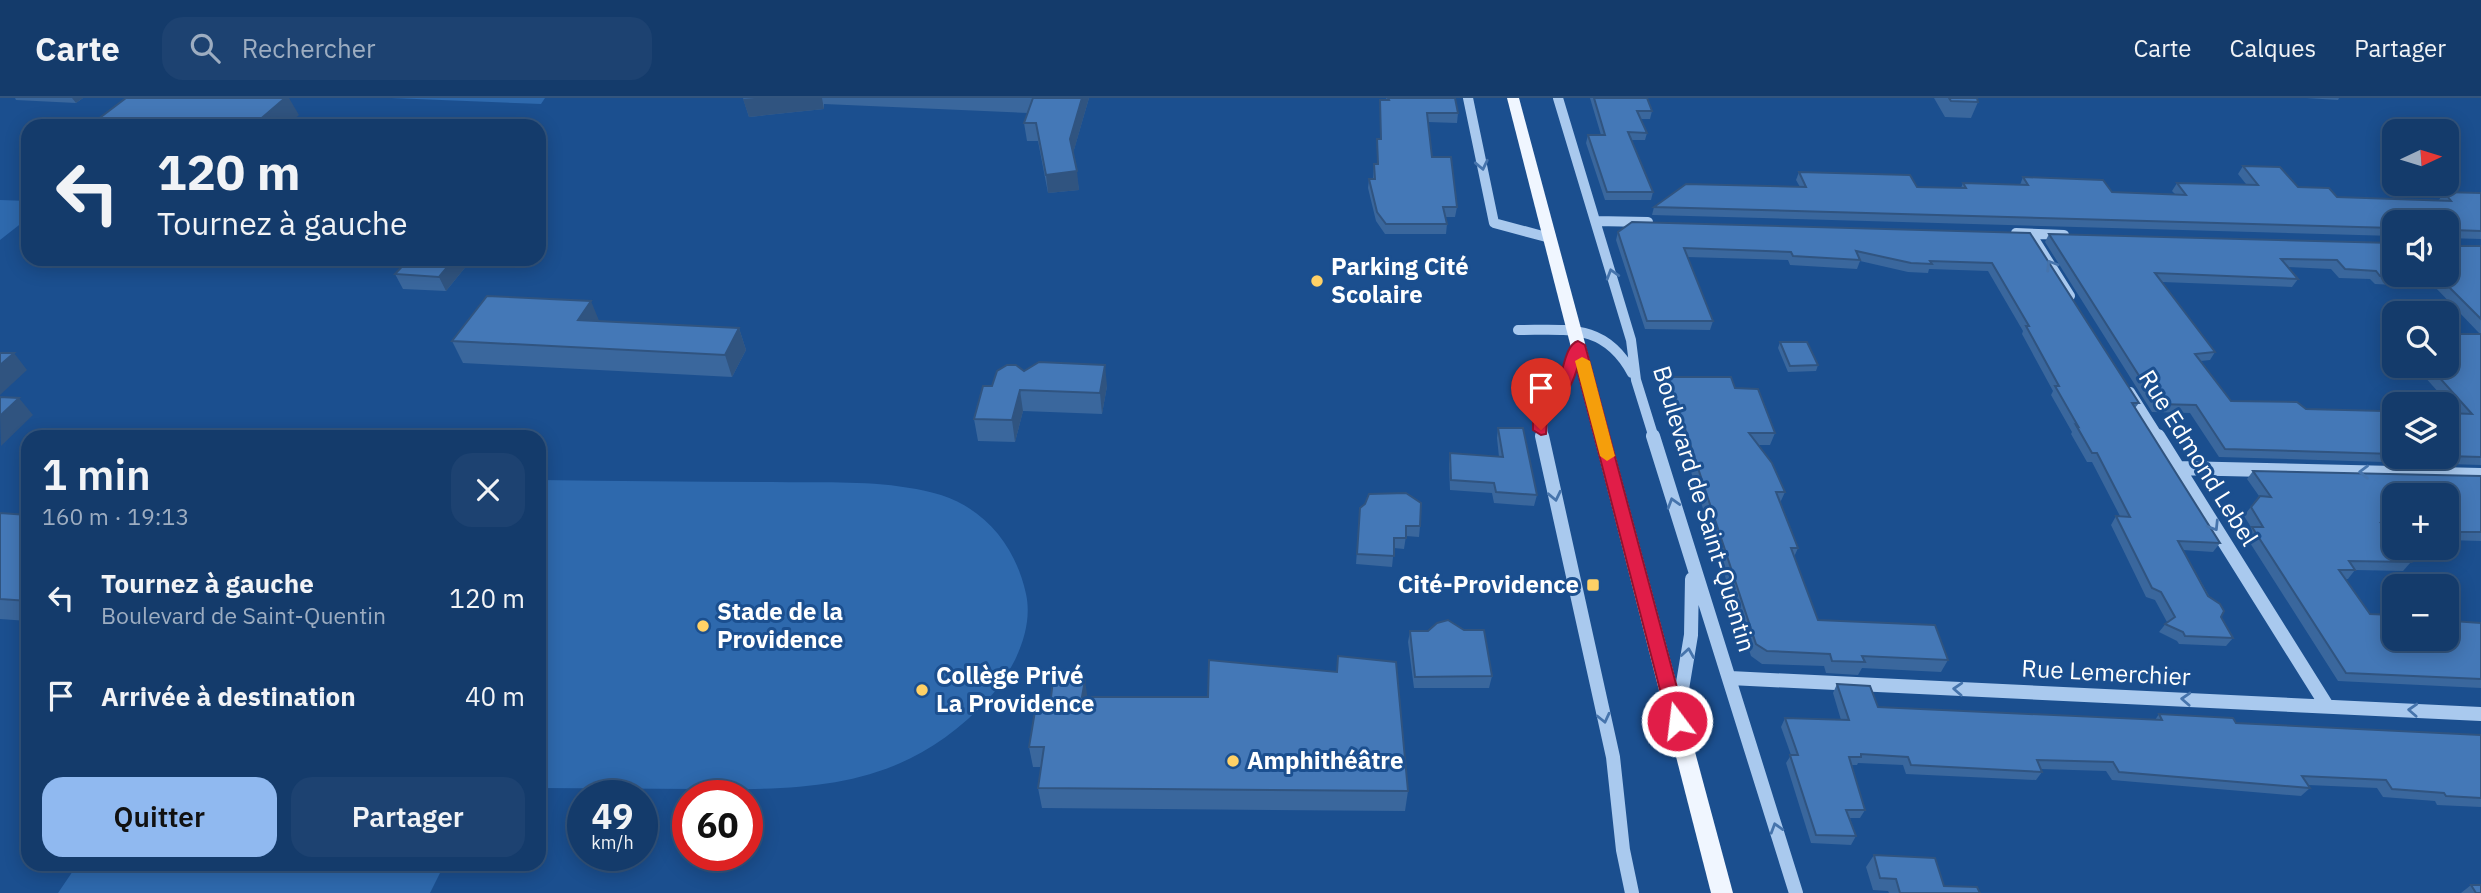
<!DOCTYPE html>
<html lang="fr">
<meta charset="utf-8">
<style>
body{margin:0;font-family:"IBM Plex Sans",sans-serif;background:#1d4271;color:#f1f3f6;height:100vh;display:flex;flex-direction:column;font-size:26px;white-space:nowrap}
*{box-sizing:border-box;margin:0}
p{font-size:23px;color:#9dadc1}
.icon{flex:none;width:38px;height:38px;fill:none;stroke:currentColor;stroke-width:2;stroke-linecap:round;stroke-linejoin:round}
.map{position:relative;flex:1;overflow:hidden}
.details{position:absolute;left:21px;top:332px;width:525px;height:441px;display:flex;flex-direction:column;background:#143b6b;border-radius:21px;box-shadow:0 4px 18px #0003,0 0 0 2px #33557e}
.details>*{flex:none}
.guide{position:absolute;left:21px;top:21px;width:525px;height:147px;border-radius:21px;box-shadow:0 4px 18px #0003,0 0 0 2px #33557e;background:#143b6b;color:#f1f3f6;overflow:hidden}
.needle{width:46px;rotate:86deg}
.fabs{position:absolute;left:2382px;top:21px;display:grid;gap:14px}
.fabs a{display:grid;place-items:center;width:77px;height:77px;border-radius:14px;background:#143b6b;box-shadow:0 4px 18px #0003,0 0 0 2px #33557e;font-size:35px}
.speed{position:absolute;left:567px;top:682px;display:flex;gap:14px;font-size:35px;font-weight:700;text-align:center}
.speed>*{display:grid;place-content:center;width:91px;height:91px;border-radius:50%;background:#143b6b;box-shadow:0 4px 18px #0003,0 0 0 2px #33557e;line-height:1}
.speed small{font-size:18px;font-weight:400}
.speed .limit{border:10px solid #d22;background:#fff;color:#111}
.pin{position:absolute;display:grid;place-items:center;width:60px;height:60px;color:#fff;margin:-72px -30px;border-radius:50% 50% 50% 0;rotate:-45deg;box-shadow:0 0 7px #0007}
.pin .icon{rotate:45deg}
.me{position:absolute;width:77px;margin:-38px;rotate:345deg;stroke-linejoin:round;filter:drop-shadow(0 0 5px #0008)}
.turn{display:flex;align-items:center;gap:24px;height:147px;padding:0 21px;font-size:32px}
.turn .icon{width:91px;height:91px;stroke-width:2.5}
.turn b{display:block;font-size:49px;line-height:60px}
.round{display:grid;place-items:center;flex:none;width:74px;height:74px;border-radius:21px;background:#1d4271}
.overview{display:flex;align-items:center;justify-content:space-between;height:119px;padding:0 21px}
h1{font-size:42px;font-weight:600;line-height:52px}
.primary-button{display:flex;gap:14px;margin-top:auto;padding:14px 21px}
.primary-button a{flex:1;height:80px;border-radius:21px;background:#90b9f0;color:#111;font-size:28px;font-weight:600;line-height:80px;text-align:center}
.primary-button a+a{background:#1d4271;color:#f1f3f6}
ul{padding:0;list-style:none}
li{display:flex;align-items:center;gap:21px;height:98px;padding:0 21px}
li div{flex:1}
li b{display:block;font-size:26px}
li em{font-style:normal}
header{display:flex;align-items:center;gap:42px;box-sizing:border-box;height:98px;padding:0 35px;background:#143b6b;border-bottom:2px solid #33557e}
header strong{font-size:33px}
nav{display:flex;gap:38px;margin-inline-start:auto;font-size:24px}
.search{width:490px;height:63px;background:#1d4271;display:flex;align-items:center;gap:18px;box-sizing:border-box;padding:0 24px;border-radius:21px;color:#9dadc1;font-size:26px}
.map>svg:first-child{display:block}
</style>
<header>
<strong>Carte</strong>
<div class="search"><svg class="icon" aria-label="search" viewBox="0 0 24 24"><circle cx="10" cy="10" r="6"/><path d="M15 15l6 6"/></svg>Rechercher</div>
<nav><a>Carte</a><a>Calques</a><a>Partager</a></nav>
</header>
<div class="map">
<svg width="2481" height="795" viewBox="0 0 2481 795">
<rect width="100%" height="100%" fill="#1b4f8f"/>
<path fill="#2e69ad" d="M 391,0 L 545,0 L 541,6 Z
M 0,102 L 28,103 L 28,120 L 0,142 Z
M 539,382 C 617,383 694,384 772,384 C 828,385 887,381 941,397 C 987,412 1016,450 1026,496 C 1034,532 1013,573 990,599 C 906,691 814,692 698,691 C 645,691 592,690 539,690 Z
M 77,767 L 77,766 L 444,767 L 430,795 L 58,795 Z"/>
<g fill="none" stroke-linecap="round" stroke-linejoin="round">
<path stroke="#a9c9ee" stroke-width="10" d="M 1468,0 L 1494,125 L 1550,140
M 1558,0 L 1631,242 L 1636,282 L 1654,340
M 1595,123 L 1648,124
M 2016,135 L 2064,137
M 2031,136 L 2070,198
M 1518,232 C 1568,232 1605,225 1632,275
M 2130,294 L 2159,340
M 1543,340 L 1541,307 L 1562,290 L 1578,247"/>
<path stroke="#a9c9ee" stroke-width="14" d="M 1542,338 L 1613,659 L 1623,752 L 1632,795
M 1653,338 L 1796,795
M 2158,338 L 2327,608
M 2178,370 L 2481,377
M 1730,580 L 2481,616
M 1678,615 L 1691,537 L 1692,481"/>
<path fill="#f0f6ff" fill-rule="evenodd" d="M 1507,0 L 1519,0 L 1733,795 L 1711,795 Z"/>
</g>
<path fill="#3a679d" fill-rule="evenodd" d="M 15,0 L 83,0 L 76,5 L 16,2 Z
M 743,0 L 1089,0 L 1073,55 L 1079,92 L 1048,95 L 1038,43 L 1027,43 L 1024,25 L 1028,15 L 824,6 L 824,11 L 749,19 Z
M 1386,0 L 1455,0 L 1458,15 L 1457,25 L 1428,24 L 1432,59 L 1457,109 L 1455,119 L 1445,119 L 1447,126 L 1446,136 L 1385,136 L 1376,123 L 1368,90 L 1369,81 L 1373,81 L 1374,66 L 1377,66 L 1377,41 L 1380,41 L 1380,2 L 1387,2 Z
M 1590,0 L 1647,0 L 1652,13 L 1650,21 L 1640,21 L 1647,35 L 1645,42 L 1631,42 L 1653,94 L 1651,102 L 1605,102 L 1586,45 L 1588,37 L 1601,37 Z
M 1934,0 L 1977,0 L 1978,4 L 1971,20 L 1945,19 Z
M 2306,0 L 2339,0 L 2338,2 Z
M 2243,68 L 2298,89 L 2337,99 L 2439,102 L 2444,94 L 2481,95 L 2481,141 L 2446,140 L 2446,124 L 2394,124 L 2394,138 L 1652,117 L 1654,109 L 1800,89 L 1796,82 L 1799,74 L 1917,89 L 1961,90 L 1963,85 L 2020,87 L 2023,79 L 2112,94 L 2175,96 L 2172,93 L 2177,85 L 2246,86 L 2238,76 Z
M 1618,134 L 2030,135 L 2139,305 L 2135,310 L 2220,445 L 2213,454 L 2183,452 L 2233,540 L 2226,548 L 2179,546 L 2177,543 L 2159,534 L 2167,524 L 2155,502 L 2146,499 L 2111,427 L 2116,418 L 2120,418 L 2092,364 L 2087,364 L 2071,336 L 2072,334 L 2051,297 L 2053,293 L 2022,236 L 2023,233 L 1988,173 L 1929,171 L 1928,175 L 1908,174 L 1860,163 L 1857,171 L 1790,167 L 1788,162 L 1687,159 L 1713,223 L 1710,232 L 1645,231 L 1616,142 Z
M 2049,136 L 2481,148 L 2481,367 L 2219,359 L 2190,315 L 2152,314 L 2045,144 ZM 2288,169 L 2331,171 L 2339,180 L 2370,181 L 2375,186 L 2435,189 L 2480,236 L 2446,268 L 2415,268 L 2457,315 L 2446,315 L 2446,359 L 2394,359 L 2394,312 L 2382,311 L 2380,313 L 2306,311 L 2231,303 L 2201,263 L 2210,262 L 2215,254 L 2162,184 L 2292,189 L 2298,181 Z
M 409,161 L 472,161 L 446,193 L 403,191 L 395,176 Z
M 739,230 L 746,252 L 732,279 L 463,265 L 452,243 Z
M 1780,244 L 1818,267 L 1816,273 L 1788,274 L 1778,250 Z
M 1024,273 L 1107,288 L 1102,316 L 1023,313 L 1015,344 L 978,343 L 974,321 L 992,288 Z
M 1668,279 L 1735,290 L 1775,335 L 1770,347 L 1759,347 L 1785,394 L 1780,405 L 1798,450 L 1794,459 L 1818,522 L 1948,562 L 1941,574 L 1862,570 L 1858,577 L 1826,575 L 1824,568 L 1762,566 L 1751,558 L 1664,291 Z
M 1498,330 L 1537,397 L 1534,408 L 1494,405 L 1492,395 L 1450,392 L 1449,366 L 1450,355 L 1499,359 L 1497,340 Z
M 2253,373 L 2481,378 L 2481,443 L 2446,442 L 2446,397 L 2394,397 L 2394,434 L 2388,434 L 2411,464 L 2403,473 L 2355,472 L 2348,481 L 2345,481 L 2370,516 L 2481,525 L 2481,590 L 2338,583 L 2245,437 L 2251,429 L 2244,418 L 2259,398 L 2247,381 Z
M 1360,410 L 1420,428 L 1419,439 L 1406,438 L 1404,451 L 1394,450 L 1392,469 L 1356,466 Z
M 0,415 L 28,417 L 28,523 L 0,521 Z
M 1410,533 L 1428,533 L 1492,578 L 1489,590 L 1414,590 L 1408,544 Z
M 1837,586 L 1878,609 L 2155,622 L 2159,616 L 2236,625 L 2481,637 L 2481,709 L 2437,707 L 2435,703 L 2383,699 L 2377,690 L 2308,687 L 2310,690 L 2301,698 L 2112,682 L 2106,673 L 2040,671 L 2042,674 L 2036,682 L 1906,676 L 1903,667 L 1858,665 L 1857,667 L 1852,667 L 1865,712 L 1860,720 L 1850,720 L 1856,738 L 1851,747 L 1811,745 L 1786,665 L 1791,657 L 1781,629 L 1785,620 L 1841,622 L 1833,595 Z
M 1087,599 L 1408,693 L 1405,713 L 1042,710 L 1038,690 L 1041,669 L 1033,669 L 1029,649 L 1050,608 Z
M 1874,757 L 1944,788 L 1980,795 L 1889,795 L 1888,793 L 1873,792 L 1866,769 Z
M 2471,787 L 2481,795 L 2461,795 Z"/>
<path fill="#305480" d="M 72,0 L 83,0 L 76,5 Z
M 285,0 L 289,0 L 299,17 L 287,28 L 263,19 Z
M 755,0 L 822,0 L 824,11 L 749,19 L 743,1 Z
M 1082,0 L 1089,0 L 1072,59 L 1070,41 Z
M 316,22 L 319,28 L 309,28 Z
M 1077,73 L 1079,92 L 1048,95 L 1046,77 Z
M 540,115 L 546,130 L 546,136 L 539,138 Z
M 454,161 L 472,161 L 446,193 L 439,179 Z
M 591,203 L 600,225 L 578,222 Z
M 739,230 L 746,252 L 732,279 L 725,257 Z
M 14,255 L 27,272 L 0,297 L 0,267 Z
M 1105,267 L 1107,288 L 1102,316 L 1100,295 Z
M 1020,292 L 1023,313 L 1015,344 L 1012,322 Z
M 19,300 L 33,317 L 1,348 L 0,318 Z
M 1085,582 L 1088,603 L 1082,599 Z"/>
<path fill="#4478b7" stroke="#305480" stroke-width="2" d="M 126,0 L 285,0 L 263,19 L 316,22 L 309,28 L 89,28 Z
M 1033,0 L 1082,0 L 1070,41 L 1077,73 L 1046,77 L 1036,25 L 1024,25 Z
M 1388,0 L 1455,0 L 1458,15 L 1427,15 L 1432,59 L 1451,59 L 1457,109 L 1443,109 L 1447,126 L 1386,126 L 1377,114 L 1369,81 L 1375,81 L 1374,66 L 1378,66 L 1377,41 L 1381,41 L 1380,2 L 1389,2 Z
M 1594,0 L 1647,0 L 1652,13 L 1637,13 L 1647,35 L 1628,34 L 1653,94 L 1607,94 L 1588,37 L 1605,37 Z
M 1949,0 L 1977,0 L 1978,4 L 1951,3 Z
M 2243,68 L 2280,69 L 2298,89 L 2329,90 L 2337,99 L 2451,103 L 2444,94 L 2481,95 L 2481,133 L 2452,132 L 2446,135 L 2446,124 L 2394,124 L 2394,130 L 1654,109 L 1686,86 L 1806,89 L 1799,74 L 1910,77 L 1917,89 L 1966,90 L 1963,85 L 2028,87 L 2023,79 L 2103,82 L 2112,94 L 2186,97 L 2177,85 L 2258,87 Z
M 1632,124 L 2030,135 L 2139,305 L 2132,305 L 2220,445 L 2178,443 L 2208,498 L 2220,506 L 2224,513 L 2221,519 L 2233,540 L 2185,538 L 2183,534 L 2165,526 L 2175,519 L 2161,494 L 2152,490 L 2116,418 L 2130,419 L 2097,355 L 2092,355 L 2076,327 L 2078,328 L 2055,288 L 2059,288 L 2026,228 L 2029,228 L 1992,165 L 1930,163 L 1932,166 L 1911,165 L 1856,153 L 1860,162 L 1793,158 L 1791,154 L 1684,150 L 1713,223 L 1647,223 L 1618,134 Z
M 2049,136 L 2394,145 L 2394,177 L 2446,177 L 2446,143 L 2451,148 L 2481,148 L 2481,221 L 2441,181 L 2380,178 L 2376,173 L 2345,171 L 2337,162 L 2281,161 L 2298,181 L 2155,175 L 2215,254 L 2195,256 L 2231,303 L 2297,304 L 2306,311 L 2383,313 L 2382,311 L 2394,312 L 2394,356 L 2225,351 L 2196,307 L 2157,306 Z
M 409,161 L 454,161 L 439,179 L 395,176 Z
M 487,198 L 591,203 L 578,222 L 739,230 L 725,257 L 452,243 Z
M 2446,236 L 2481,236 L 2481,359 L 2446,358 L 2446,315 L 2472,316 L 2429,268 L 2446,268 Z
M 1780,244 L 1807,244 L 1818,267 L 1790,268 Z
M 0,255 L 14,255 L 0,267 Z
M 1039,264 L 1105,267 L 1100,295 L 1020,292 L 1012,322 L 974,321 L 983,288 L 992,288 L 997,273 L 1007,267 L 1016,267 L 1024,273 Z
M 1668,279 L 1731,279 L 1735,290 L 1758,291 L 1775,335 L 1749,335 L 1772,365 L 1785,394 L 1776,394 L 1798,450 L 1791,450 L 1818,522 L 1935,527 L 1948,562 L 1862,558 L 1865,564 L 1832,563 L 1830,556 L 1767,553 L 1756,546 Z
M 0,299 L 19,300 L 0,318 Z
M 1498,330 L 1523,330 L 1537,397 L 1496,394 L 1494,385 L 1451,382 L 1450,355 L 1503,359 Z
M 2253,373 L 2481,378 L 2481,434 L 2454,434 L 2448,427 L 2446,427 L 2446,397 L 2394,397 L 2394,425 L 2381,425 L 2394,442 L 2394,450 L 2400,450 L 2411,464 L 2349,463 L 2355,472 L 2339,472 L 2370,516 L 2394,517 L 2394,541 L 2446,541 L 2446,518 L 2449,519 L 2453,523 L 2481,525 L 2481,581 L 2346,575 L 2252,429 L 2263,429 L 2251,409 L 2260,398 L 2271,399 Z
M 1406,395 L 1421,405 L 1420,428 L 1406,428 L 1406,440 L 1394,440 L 1394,458 L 1357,456 L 1360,410 L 1365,406 L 1369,396 Z
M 0,415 L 28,417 L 28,421 L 21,424 L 28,424 L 28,503 L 0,501 Z
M 1448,522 L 1464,532 L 1484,532 L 1492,578 L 1415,579 L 1410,533 L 1428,533 L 1437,525 Z
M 1338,558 L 1396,564 L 1408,693 L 1038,690 L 1044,649 L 1029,649 L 1036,607 L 1050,608 L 1053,582 L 1085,582 L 1082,599 L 1208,599 L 1209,562 L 1337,574 Z
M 1837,586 L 1870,588 L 1878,609 L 2162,622 L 2159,616 L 2233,620 L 2236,625 L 2481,637 L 2481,700 L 2446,698 L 2444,695 L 2392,691 L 2386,682 L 2302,678 L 2310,690 L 2119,674 L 2113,664 L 2037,662 L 2042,674 L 1911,667 L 1908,659 L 1861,656 L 1861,659 L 1849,659 L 1865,712 L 1846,712 L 1856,738 L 1816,737 L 1790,657 L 1798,657 L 1785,620 L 1849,622 Z
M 1874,757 L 1935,760 L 1944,788 L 1977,789 L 1980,795 L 1900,795 L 1896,781 L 1880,780 Z
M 2471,787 L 2481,787 L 2481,795 L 2476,795 Z"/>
<defs><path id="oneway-chevron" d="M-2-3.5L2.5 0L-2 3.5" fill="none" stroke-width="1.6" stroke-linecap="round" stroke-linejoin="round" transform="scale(1.75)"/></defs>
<g stroke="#4674ac">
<use href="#oneway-chevron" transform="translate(1482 67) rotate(78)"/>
<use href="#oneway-chevron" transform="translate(2051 167) rotate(-122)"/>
<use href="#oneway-chevron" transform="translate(1612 176) rotate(-107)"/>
<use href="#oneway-chevron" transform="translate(2364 374) rotate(-179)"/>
<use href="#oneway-chevron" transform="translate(1555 398) rotate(78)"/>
<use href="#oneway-chevron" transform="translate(1673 405) rotate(-107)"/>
<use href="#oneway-chevron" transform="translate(2214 428) rotate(58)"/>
<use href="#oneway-chevron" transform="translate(1688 555) rotate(-81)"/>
<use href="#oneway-chevron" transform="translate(1958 591) rotate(-177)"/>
<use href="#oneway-chevron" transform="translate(2186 601) rotate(-177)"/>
<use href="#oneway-chevron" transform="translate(2413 612) rotate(-177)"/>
<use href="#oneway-chevron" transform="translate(1604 620) rotate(77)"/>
<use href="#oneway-chevron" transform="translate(1776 730) rotate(-107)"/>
</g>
<path fill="#e11d48" stroke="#92132f" stroke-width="2" d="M 1578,243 L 1585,247 L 1686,623 L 1683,628 L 1677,630 L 1670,628 L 1668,623 L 1577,271 C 1572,287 1565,303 1548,309 L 1546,336 L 1541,337 L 1533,332 L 1533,307 C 1542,297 1551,298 1558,284 C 1564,272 1565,247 1578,243 Z"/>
<path fill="#f59e0b" d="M 1582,259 L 1590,263 L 1615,358 L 1607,363 L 1600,358 L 1575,263 Z"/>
<g fill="#ffd166" stroke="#1b4f8f" stroke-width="2.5">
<circle cx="1317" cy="183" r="7"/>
<rect x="1586" y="480" width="14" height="14" rx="3.5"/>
<circle cx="703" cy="528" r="7"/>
<circle cx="922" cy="592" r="7"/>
<circle cx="1233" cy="663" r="7"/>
</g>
<g text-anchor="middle" stroke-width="6" stroke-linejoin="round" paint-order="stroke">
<g font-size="24" font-weight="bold" fill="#fff" stroke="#1b4f8f" text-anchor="start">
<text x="1331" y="177">Parking Cité<tspan x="1331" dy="28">Scolaire</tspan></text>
<text x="1579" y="495" text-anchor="end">Cité-Providence</text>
<text x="717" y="522">Stade de la<tspan x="717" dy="28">Providence</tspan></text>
<text x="936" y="586">Collège Privé<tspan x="936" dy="28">La Providence</tspan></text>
<text x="1247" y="671">Amphithéâtre</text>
</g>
<g font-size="24" fill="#fff" stroke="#1b4f8f">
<text transform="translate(2198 360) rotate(58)" y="8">Rue Edmond Lebel</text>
<text transform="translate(1704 411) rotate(73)" y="8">Boulevard de Saint-Quentin</text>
<text transform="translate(2106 575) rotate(3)" y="8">Rue Lemerchier</text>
</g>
</g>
</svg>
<div class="fabs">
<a><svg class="needle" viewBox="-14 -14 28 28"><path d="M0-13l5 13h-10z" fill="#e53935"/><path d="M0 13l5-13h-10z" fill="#9dadc1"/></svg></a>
<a><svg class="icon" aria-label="sound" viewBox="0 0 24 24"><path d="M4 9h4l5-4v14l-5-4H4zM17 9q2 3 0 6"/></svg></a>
<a><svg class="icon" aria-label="search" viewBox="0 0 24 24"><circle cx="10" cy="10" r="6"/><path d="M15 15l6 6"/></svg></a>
<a><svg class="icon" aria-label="layers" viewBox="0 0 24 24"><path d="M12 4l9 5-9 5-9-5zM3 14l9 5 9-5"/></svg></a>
<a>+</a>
<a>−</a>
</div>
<div class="speed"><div>49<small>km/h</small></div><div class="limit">60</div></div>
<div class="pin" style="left:1541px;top:332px;background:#d93025"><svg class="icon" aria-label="arrive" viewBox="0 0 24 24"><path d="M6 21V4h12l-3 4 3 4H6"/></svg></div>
<svg class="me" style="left:1677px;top:623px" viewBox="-20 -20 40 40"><circle r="17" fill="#e11d48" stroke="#fff" stroke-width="3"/><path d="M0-11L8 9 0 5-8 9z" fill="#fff"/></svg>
<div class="guide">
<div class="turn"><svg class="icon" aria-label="left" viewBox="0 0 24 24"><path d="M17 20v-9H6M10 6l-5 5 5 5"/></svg><div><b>120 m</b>Tournez à gauche</div></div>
</div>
<section class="details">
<div class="overview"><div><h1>1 min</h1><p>160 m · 19:13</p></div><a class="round"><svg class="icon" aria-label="close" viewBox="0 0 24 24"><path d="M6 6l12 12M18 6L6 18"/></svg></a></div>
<ul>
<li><svg class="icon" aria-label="left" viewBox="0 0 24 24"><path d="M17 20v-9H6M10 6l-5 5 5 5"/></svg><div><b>Tournez à gauche</b><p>Boulevard de Saint-Quentin</p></div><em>120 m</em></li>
<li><svg class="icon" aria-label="arrive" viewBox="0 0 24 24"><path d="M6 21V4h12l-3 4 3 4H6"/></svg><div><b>Arrivée à destination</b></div><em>40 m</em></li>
</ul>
<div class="primary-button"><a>Quitter</a><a>Partager</a></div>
</section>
</div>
